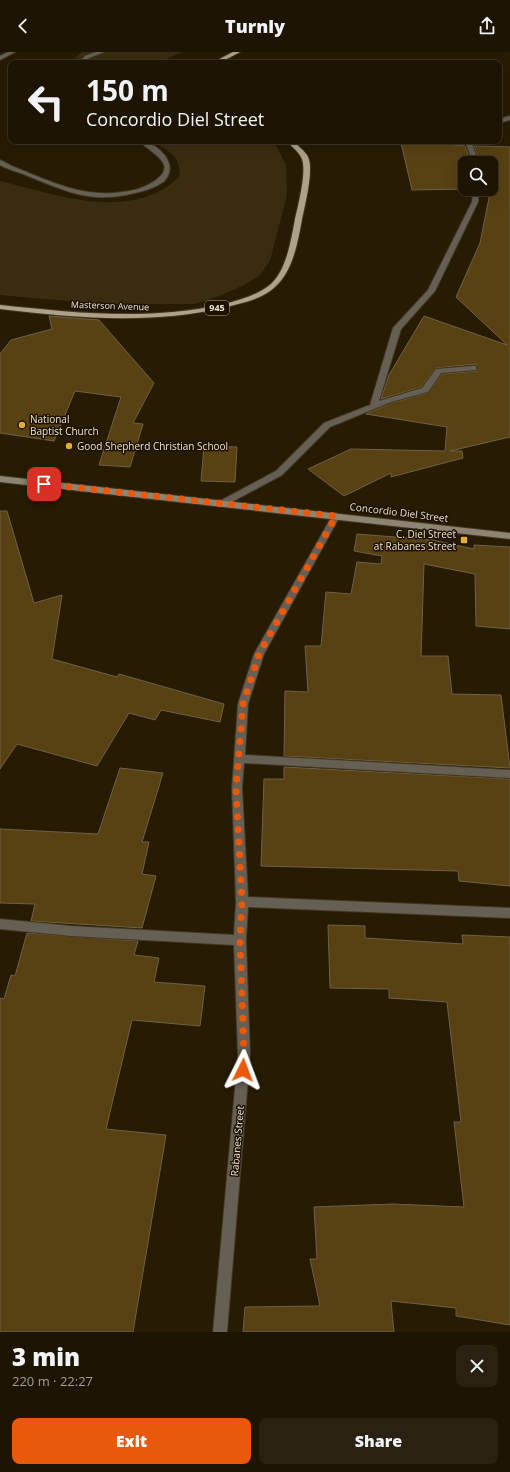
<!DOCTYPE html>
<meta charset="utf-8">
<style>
body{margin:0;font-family:"Open Sans",sans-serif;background:#2a2112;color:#f1f3f6;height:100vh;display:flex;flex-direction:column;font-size:15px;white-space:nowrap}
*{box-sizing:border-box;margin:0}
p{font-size:13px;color:#a09e9a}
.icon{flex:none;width:22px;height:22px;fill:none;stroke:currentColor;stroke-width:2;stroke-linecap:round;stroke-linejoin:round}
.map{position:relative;height:1280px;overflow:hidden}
.drawer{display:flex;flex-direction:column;background:#1d1403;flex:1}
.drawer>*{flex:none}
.banner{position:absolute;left:8px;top:8px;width:494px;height:84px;border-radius:8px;box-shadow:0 4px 16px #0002,0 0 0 1px #3b3325;background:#1d1403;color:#f1f3f6;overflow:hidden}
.buttons{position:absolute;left:458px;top:104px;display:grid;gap:8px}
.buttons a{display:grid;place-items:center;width:40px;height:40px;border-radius:8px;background:#1d1403;box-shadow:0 4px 16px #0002,0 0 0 1px #3b3325;font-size:20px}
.pin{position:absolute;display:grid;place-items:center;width:34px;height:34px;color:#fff;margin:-17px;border-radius:8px;box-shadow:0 2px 6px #0006}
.me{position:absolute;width:44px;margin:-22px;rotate:3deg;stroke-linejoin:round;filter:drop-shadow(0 0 3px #0008)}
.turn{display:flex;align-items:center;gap:14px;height:84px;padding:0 12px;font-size:18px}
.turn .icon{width:52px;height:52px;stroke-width:2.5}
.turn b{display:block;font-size:28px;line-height:34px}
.round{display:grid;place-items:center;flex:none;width:42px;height:42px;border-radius:8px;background:#2a2112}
.headline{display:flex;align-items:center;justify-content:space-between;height:68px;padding:0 12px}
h1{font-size:24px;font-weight:800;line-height:30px}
.action{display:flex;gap:8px;margin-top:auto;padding:8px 12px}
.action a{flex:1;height:46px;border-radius:8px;background:#ea580c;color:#fff;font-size:16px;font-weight:800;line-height:46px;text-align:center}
.action a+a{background:#2a2112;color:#f1f3f6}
header{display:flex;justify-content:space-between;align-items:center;height:52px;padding:0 12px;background:#1d1403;font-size:18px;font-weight:800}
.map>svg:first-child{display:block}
</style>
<header><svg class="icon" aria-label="back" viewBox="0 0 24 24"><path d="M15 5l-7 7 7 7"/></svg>Turnly<svg class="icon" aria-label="share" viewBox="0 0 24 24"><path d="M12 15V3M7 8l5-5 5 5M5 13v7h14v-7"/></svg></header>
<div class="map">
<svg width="510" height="1280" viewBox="0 0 510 1280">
<rect width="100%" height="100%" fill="#271b04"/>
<path fill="#3a2c10" d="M 82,0 L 183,0 L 156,11 L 70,11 Z
M 151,89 L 269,89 L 277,95 L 286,113 L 287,143 L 270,209 L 259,224 L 244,233 L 222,243 L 195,252 L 102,252 L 0,243 L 0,129 C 51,141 110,164 160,139 C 167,136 174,129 180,124 C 180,102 168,99 151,89 Z"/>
<path fill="#584214" stroke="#6f6147" d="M 413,89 L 453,89 L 453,93 L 465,94 L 471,111 L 465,111 L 465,137 L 412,138 L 401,91 L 413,91 Z
M 474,94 L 510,95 L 510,385 L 450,399 L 462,399 L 463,406 L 391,425 L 391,421 L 344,444 L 308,417 L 351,397 L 445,399 L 447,375 L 366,362 L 391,351 L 428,341 L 442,322 L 477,319 L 476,312 L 436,316 L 421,335 L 381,347 L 389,323 L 424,264 L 507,293 L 456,245 L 480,191 L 491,136 L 491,111 L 480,111 Z
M 49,264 L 99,268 L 154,331 L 133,371 L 143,372 L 130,415 L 99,413 L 121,345 L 75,339 L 54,389 L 0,381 L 0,302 L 11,288 L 52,277 Z
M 204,394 L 237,395 L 235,430 L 201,429 Z
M 0,459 L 7,459 L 34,551 L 62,543 L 52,607 L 117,625 L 119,622 L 224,652 L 220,670 L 161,658 L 155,668 L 129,661 L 97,714 L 17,692 L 0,717 Z
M 357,482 L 432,488 L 474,497 L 474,493 L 510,495 L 510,577 L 476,574 L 475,522 L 424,512 L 421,604 L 448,604 L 452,642 L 501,643 L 510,716 L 284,704 L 285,639 L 308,640 L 305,594 L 321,594 L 326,540 L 351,542 L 357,510 L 381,512 L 382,504 L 354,499 Z
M 284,715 L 510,727 L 510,834 L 459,829 L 458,819 L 261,814 L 264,727 L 284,727 Z
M 120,716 L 163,721 L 142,790 L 149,790 L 142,822 L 156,824 L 142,876 L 31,869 L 35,852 L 0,851 L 0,777 L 98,782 Z
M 328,873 L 365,874 L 365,886 L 463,892 L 462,883 L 510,885 L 510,1273 L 456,1264 L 456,1256 L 391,1249 L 394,1280 L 243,1280 L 245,1255 L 320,1254 L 310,1207 L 317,1207 L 314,1155 L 393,1152 L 464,1155 L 454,1070 L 461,1070 L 447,950 L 389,946 L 389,937 L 330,936 Z
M 27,881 L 138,889 L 134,903 L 159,906 L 154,930 L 205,934 L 200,974 L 132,968 L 106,1077 L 166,1083 L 133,1280 L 0,1280 L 0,946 L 4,947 L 11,923 L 15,924 Z"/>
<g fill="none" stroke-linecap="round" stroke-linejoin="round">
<defs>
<path id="lane" d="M 8,0 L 15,0 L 0,8 L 0,4 Z
M 96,0 L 104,0 L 89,6 L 85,11 L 79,11 L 85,4 Z
M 139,89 C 157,89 182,114 163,130 C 155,136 144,139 135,141 C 91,152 68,140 28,124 C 19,120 9,118 0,113 L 0,108 C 5,110 9,113 14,115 C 50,129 82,146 122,140 C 132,139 144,136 153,130 C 181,113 151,101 139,89 Z"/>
<path id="street" d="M 510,64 L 510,68 L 499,71 L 499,67 Z
M 465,89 L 471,89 L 479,111 L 473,111 Z
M 473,137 L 479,137 L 478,150 L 435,239 L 401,277 L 379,349 L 422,336 L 436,317 L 473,314 L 476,314 L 476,318 L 441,321 L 428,340 L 391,350 L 330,375 L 282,423 L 226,453 L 220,453 L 219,451 L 220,449 L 276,419 L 324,371 L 370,353 L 393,276 L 428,238 L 472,150 Z
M 336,461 L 340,464 L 264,602 L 248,652 L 245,703 L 510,718 L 510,726 L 244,711 L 242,736 L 248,845 L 510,856 L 510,866 L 248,855 L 246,888 L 250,1003 L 227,1280 L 213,1280 L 238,1003 L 234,893 L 71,884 L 0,877 L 0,867 L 71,874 L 234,883 L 236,850 L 232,736 L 238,652 L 254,602 L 332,464 Z"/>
<path id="secondary" d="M 0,424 L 510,481 L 510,487 L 0,430 Z"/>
<path id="primary" d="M 233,0 L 240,0 L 219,11 L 212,11 Z
M 287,89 L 293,89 C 298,94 305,99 308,105 C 314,117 305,153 302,167 C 298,190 293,218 276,234 C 263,247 243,251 226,255 C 151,273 76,266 0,257 L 0,253 C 75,261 150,269 224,252 C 240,248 258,243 271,232 C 287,217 291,188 295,167 C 298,154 308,116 301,105 C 298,99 291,94 287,89 Z"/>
</defs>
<use href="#lane" stroke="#433721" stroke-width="2"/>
<use href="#street" stroke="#433721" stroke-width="2"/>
<use href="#secondary" stroke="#433721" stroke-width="2"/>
<use href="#primary" stroke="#433721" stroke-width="2"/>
<use href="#lane" fill="#655f54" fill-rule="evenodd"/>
<use href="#street" fill="#655f54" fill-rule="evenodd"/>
<use href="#secondary" fill="#8e8472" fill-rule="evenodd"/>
<use href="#primary" fill="#aea18a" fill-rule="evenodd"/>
</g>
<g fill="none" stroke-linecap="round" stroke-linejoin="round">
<path stroke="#ea580c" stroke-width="7" stroke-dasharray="0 12.6" d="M 44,432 L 336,464 L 259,602 L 243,652 L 236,736 L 242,850 L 240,888 L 244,1003 L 243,1018"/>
</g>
<g fill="#e5ad35" stroke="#1d1100" stroke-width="1.5">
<circle cx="22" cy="373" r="4"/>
<circle cx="69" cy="394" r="4"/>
<rect x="460" y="484" width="8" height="8" rx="2"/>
</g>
<g text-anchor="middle" stroke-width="3" stroke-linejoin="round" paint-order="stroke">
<g font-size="9" fill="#ece4d6" stroke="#1d1100">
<text transform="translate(110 254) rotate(2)" y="3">Masterson Avenue</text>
</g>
<rect fill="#1d1100" stroke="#aea596" stroke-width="1" x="205" y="249" width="24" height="14" rx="3"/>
<g font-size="9" font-weight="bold" fill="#ece4d6">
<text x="217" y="259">945</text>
</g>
<g font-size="10" fill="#ece4d6" stroke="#1d1100" text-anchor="start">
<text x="30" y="371">National<tspan x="30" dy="12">Baptist Church</tspan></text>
<text x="77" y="398">Good Shepherd Christian School</text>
<text x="456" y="486" text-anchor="end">C. Diel Street<tspan x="456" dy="12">at Rabanes Street</tspan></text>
</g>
<g font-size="10" fill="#ece4d6" stroke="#1d1100">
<text transform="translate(399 460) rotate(7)" y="4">Concordio Diel Street</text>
<text transform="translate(237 1089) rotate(-85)" y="4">Rabanes Street</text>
</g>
</g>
</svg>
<div class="buttons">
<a><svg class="icon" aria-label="search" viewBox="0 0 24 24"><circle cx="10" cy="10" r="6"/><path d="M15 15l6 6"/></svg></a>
</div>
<div class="pin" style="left:44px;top:432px;background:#d93025"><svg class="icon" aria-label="arrive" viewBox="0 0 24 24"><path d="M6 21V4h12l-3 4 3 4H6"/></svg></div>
<svg class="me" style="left:243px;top:1018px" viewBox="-20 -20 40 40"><path d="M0-17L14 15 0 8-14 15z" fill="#ea580c" stroke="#fff" stroke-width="4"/></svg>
<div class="banner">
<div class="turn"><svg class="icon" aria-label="left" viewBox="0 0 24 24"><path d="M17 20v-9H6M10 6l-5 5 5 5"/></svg><div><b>150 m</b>Concordio Diel Street</div></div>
</div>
</div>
<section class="drawer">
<div class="headline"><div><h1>3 min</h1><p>220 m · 22:27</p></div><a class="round"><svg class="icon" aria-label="close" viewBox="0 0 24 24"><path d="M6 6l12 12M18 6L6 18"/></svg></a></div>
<div class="action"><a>Exit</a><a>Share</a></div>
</section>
